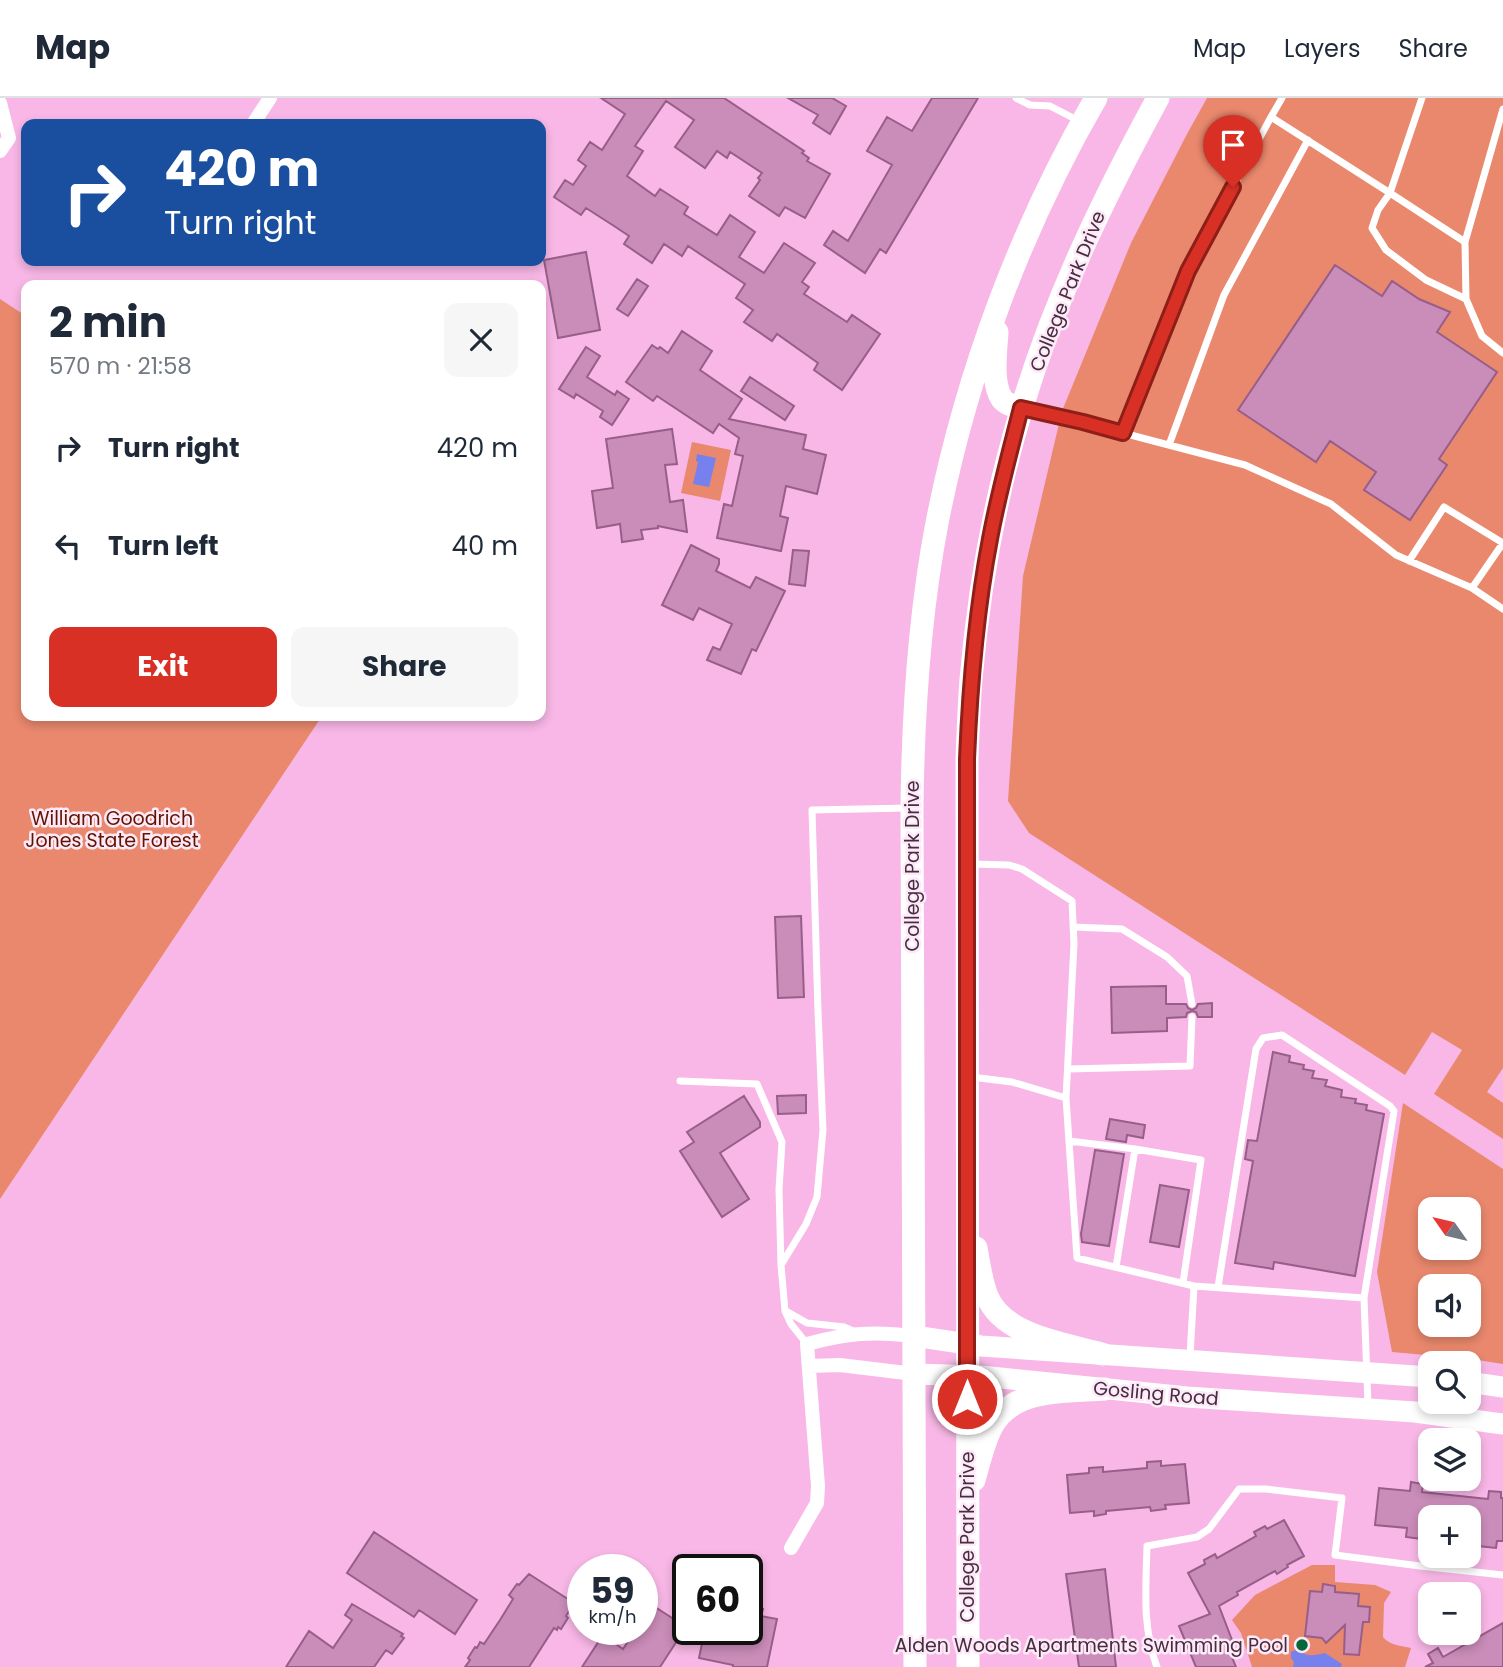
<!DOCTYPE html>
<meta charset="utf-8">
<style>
body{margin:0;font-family:Poppins,sans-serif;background:#f6f6f7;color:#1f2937;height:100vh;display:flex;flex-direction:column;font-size:26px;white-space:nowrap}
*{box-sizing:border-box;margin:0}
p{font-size:23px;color:#747a83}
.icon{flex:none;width:38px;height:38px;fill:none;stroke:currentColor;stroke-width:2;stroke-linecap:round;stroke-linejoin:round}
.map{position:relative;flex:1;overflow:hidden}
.drawer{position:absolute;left:21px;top:182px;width:525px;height:441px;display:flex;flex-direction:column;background:#fff;border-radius:14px;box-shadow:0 4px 10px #0003}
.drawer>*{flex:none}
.top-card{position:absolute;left:21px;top:21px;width:525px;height:147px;border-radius:14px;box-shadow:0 4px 10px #0003;background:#1a4fa0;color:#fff;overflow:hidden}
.needle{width:46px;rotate:304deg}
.fabs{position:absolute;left:1418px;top:1099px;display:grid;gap:14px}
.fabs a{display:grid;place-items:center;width:63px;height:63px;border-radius:14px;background:#fff;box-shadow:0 4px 10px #0003;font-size:35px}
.speed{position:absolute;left:567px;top:1456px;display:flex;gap:14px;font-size:35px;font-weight:700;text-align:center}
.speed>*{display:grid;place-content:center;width:91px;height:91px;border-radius:50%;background:#fff;box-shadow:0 4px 10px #0003;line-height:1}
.speed small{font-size:18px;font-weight:400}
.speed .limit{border:4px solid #111;border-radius:10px;background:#fff;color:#111}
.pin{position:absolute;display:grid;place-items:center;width:60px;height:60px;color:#fff;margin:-72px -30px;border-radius:50% 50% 50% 0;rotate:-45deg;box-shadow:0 0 7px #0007}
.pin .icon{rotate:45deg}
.me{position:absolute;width:77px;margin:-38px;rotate:0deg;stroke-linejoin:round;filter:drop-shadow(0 0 5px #0008)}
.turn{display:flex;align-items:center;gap:24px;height:147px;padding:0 28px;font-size:32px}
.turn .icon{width:91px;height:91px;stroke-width:2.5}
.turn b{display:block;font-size:49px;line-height:60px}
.round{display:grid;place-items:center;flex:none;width:74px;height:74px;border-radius:14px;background:#f6f6f7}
.head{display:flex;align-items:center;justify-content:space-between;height:119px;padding:0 28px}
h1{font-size:42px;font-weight:700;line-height:52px}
.primary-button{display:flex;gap:14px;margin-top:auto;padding:14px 28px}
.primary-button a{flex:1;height:80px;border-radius:14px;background:#d93025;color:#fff;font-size:28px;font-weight:700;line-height:80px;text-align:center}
.primary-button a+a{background:#f6f6f7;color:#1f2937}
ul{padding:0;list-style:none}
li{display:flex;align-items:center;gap:21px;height:98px;padding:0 28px}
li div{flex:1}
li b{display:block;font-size:26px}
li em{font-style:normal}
header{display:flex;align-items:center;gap:42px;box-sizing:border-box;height:98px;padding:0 35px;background:#fff;border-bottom:2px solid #e0e1e3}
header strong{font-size:33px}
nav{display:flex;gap:38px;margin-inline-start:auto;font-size:24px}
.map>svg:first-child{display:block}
</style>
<header>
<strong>Map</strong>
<nav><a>Map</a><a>Layers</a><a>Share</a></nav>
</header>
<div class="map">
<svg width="1503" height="1569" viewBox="0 0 1503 1569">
<rect width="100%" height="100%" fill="#f8b7e6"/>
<path fill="#e9886d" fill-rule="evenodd" d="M 1207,0 L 1503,0 L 1503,970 L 1487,994 L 1503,1005 L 1503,1041 L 1434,996 L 1462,952 L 1432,934 L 1405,977 L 1029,735 L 1008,703 L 1023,478 L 1062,313 L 1131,145 L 1187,36 Z
M 0,201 L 26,218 L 26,618 L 322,618 L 0,1101 Z
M 692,344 L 731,352 L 720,403 L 681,395 Z
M 1403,1005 L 1503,1071 L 1503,1266 L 1471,1261 L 1392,1254 L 1377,1174 ZM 1430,1111 L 1468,1111 L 1468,1150 L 1430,1150 ZM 1430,1188 L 1468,1188 L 1468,1227 L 1430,1227 Z
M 1312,1467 L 1335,1467 L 1335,1484 L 1375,1487 L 1391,1494 L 1384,1505 L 1383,1539 C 1389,1547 1401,1548 1411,1550 L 1405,1569 L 1252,1569 L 1241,1535 L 1232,1522 L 1255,1497 Z"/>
<path fill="#7681ed" d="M 697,356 L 716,360 L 709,389 L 693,386 L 698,364 L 696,363 Z
M 1296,1552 C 1310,1559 1311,1558 1325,1555 L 1342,1566 L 1341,1569 L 1293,1569 L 1294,1564 L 1291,1560 L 1291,1554 Z"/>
<path fill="#ca8cb9" stroke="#975e89" stroke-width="2" d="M 601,0 L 724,0 L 804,53 L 802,55 L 809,60 L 807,63 L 830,76 L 805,120 L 785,109 L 779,118 L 749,98 L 760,82 L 758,80 L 762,75 L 730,54 L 727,60 L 717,53 L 705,70 L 675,49 L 694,22 L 666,3 L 635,48 L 643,53 L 627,78 L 655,98 L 660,91 L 688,109 L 684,116 L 717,137 L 730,117 L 755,134 L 739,159 L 764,175 L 784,145 L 815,165 L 802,184 L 809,189 L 804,196 L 847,224 L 852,217 L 880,236 L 842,292 L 814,272 L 818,265 L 777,236 L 772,243 L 744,224 L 753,212 L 736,200 L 745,186 L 688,148 L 682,158 L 664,146 L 652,165 L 624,146 L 629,138 L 614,128 L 586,110 L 581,117 L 554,99 L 565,82 L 573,87 L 586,68 L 578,62 L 590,44 L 602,52 L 625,16 Z
M 788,0 L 832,0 L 846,8 L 830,36 L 813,25 L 818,17 Z
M 932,0 L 978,0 L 886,155 L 880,151 L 865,175 L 824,147 L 833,133 L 848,143 L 892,67 L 867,53 L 887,19 L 912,33 Z
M 586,154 L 600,232 L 558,240 L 544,162 Z
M 1335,167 L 1382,198 L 1392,183 L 1419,201 L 1450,214 L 1437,234 L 1497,274 L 1439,361 L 1447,367 L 1410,422 L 1364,392 L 1376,374 L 1330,343 L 1316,364 L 1238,312 Z
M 637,181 L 648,188 L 628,218 L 617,211 Z
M 682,233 L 712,253 L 700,272 L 742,301 L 729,321 L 806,337 L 803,351 L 826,357 L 817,396 L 786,388 L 780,418 L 788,420 L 781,453 L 717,440 L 724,406 L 732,408 L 743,358 L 735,356 L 739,340 L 719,326 L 713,335 L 657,298 L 653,303 L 626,284 L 652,247 L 658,251 L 660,249 L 668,255 Z
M 586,249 L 600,258 L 587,279 L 615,297 L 617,293 L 629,301 L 612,327 L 600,319 L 603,313 L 576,296 L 574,300 L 559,291 Z
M 750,279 L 794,308 L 785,322 L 741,293 Z
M 672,331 L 677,366 L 665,367 L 670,404 L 683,402 L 687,434 L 658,428 L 658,430 L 641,432 L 643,441 L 622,444 L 620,426 L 597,430 L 592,393 L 613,390 L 606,341 Z
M 691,447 L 719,461 L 719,466 L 716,473 L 750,490 L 756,479 L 785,493 L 756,553 L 752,551 L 741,576 L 707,562 L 713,549 L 720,552 L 732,526 L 699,510 L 693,522 L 662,507 Z
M 793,452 L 809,453 L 805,488 L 789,486 Z
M 801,818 L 804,899 L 778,900 L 775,819 Z
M 1166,888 L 1166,906 L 1186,906 L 1188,910 L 1192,912 L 1196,910 L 1198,906 L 1212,905 L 1212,919 L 1198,919 L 1196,914 L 1192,913 L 1187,915 L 1186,919 L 1167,920 L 1167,933 L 1112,935 L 1111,889 Z
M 1273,954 L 1290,958 L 1289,964 L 1304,967 L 1303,971 L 1314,973 L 1312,980 L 1327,982 L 1325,988 L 1342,992 L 1341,999 L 1356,1001 L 1355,1005 L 1367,1007 L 1366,1012 L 1384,1016 L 1355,1178 L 1274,1164 L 1273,1171 L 1235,1165 L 1253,1063 L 1245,1061 L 1248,1042 L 1257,1043 Z
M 806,997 L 806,1015 L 778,1016 L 777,998 Z
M 744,998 L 760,1024 L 760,1029 L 720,1055 L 749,1101 L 722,1119 L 680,1053 L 694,1044 L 687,1034 Z
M 1110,1021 L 1145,1027 L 1143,1040 L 1127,1037 L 1126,1044 L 1106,1041 Z
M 1095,1052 L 1124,1056 L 1109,1148 L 1082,1144 L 1081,1136 Z
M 1160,1087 L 1189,1092 L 1179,1149 L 1150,1144 Z
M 1161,1363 L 1161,1368 L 1185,1366 L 1189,1405 L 1165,1407 L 1166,1411 L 1151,1413 L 1150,1409 L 1106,1413 L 1106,1416 L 1094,1418 L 1094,1413 L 1070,1415 L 1067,1377 L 1089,1375 L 1089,1370 L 1103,1369 L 1103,1374 L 1147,1370 L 1147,1364 Z
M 1411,1384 L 1423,1386 L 1422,1394 L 1488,1401 L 1489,1393 L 1501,1394 L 1501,1400 L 1503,1400 L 1503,1443 L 1497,1443 L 1496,1450 L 1478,1448 L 1479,1442 L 1468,1441 L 1468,1419 L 1430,1419 L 1430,1437 L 1422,1436 L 1422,1441 L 1406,1439 L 1407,1430 L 1375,1427 L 1379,1390 L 1410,1393 Z
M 1284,1422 L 1304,1458 L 1287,1467 L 1288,1469 L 1277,1476 L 1275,1473 L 1237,1494 L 1238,1497 L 1219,1508 L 1232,1542 L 1226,1545 L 1236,1569 L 1196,1569 L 1179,1528 L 1210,1516 L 1188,1475 L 1205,1466 L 1204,1462 L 1215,1456 L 1217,1460 L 1256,1438 L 1254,1434 L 1265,1428 L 1267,1431 Z
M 374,1434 L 477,1502 L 455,1536 L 419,1512 L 414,1519 L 347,1475 Z
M 1105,1471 L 1116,1569 L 1079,1569 L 1066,1476 Z
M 529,1476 L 574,1505 L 566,1518 L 568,1520 L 561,1531 L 558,1529 L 557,1532 L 554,1530 L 529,1569 L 465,1569 L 470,1562 L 468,1560 L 475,1549 L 477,1550 L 480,1544 L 484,1546 L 500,1522 L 513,1501 L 509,1497 L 517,1486 L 519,1487 Z
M 1323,1486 L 1335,1488 L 1335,1494 L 1359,1496 L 1358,1508 L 1370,1509 L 1369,1524 L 1363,1524 L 1359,1557 L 1344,1556 L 1345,1527 L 1326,1545 L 1322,1540 L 1305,1538 L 1310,1493 L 1322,1494 Z
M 352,1506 L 403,1536 L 401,1538 L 404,1540 L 392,1556 L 386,1552 L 374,1569 L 286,1569 L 309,1533 L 333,1550 L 352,1522 L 345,1517 Z
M 652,1507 L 686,1529 L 660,1569 L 582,1569 L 603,1537 L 623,1551 L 636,1531 L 642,1531 L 642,1522 Z
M 747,1508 L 763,1511 L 761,1518 L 777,1521 L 767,1569 L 733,1569 L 733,1567 L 699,1560 L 705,1531 L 747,1531 Z
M 1503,1525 L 1503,1569 L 1425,1569 L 1433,1565 L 1428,1556 L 1438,1550 L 1443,1559 Z"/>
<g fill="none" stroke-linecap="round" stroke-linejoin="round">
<path stroke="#fff" stroke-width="7" d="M 1016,0 L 1030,7 L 1050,8 L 1079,23
M 1271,19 L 1282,0
M 1465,144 L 1503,11
M 1466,201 L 1426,182 L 1386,152 L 1372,130 L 1378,112 L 1390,95 L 1465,144 L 1466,201 L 1482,238 L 1503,255
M 1025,311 L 1082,324 L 1123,335 L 1188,173 L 1271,19 L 1390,95 L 1422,0
M 1123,335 L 1245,367 L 1331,406 L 1396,457 L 1472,490 L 1503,445
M 1169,347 L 1224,197 L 1308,42
M 1409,463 L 1444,409 L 1503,445
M 1472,490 L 1503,511
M 970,766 L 1009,767 L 1022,771 L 1072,803 L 1074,846 L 1066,1000 L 1077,1160 L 1194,1188 L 1190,1258
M 1073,829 L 1122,831 L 1167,859 L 1187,878 L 1192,906
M 1068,971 L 1190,968 L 1192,919
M 971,979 L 1012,984 L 1066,1000
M 680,983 L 757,986 L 782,1044 L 779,1091 L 781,1167
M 1069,1043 L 1135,1051 L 1116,1169
M 1135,1051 L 1201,1062 L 1183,1185
M 1194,1188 L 1364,1200 L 1368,1307
M 1218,1189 L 1256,951 L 1263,940 L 1282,937 L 1390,1008 L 1394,1013 L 1364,1200
M 786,1213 L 807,1225 L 844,1229 L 853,1233
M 807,1246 L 791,1226 L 785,1213 L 781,1167 L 806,1126 L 817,1099 L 823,1032 L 818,913 L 812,712 L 908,710
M 1157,1569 C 1142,1530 1146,1489 1147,1448 L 1197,1439 L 1209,1431 L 1239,1391 L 1266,1391 L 1342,1400 L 1335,1457 L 1420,1468 L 1503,1477"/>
<path stroke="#fff" stroke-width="14" d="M 253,26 L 270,0
M 0,53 L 9,40 L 0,5
M 809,1268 L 840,1267 L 914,1276
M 791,1450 L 817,1405 L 818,1388 L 807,1246 C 847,1235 873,1233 914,1238"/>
<path stroke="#fff" stroke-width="21" d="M 914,1238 L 981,1248 L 1430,1279
M 914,1276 L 981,1278 L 1187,1299 L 1415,1314 L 1503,1326
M 1468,1284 L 1503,1289"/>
<path stroke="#fff" stroke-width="23" d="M 997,234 C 996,252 991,285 1002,301 C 1007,307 1014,308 1022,310
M 976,1150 C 979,1166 981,1183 987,1198 C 1003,1238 1065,1246 1102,1256
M 974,1382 C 979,1365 983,1346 991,1330 C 1012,1289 1066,1294 1105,1291
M 915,1569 L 912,710 C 913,614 919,519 937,425 C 966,277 1020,131 1096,0
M 968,1569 L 967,661 C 968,634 969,608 971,581 C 979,490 995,398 1022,310 C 1054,202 1104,99 1158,0"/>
</g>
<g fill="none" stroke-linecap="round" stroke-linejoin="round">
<defs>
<path id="route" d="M 967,1301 L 967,661 C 970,587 976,514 990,441 C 998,397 1010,354 1021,310 L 1083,324 L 1123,335 L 1188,173 L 1233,89"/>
</defs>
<use href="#route" stroke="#8d1f18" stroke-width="18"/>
<use href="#route" stroke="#d93025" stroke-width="12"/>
</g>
<circle fill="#04683d" stroke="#fde9f7" stroke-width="2.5" cx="1302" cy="1547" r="7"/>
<g text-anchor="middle" stroke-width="5" stroke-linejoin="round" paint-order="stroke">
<g font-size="19" fill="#462d3f" stroke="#fde9f7">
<text transform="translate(1067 193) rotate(-68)" y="7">College Park Drive</text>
<text transform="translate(912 768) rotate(-90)" y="7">College Park Drive</text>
<text transform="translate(1156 1295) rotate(5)" y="7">Gosling Road</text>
<text transform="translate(967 1439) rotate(-90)" y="7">College Park Drive</text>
</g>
<g font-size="19" fill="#611500" stroke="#fde9f7">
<text x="112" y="727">William Goodrich<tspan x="112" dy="22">Jones State Forest</tspan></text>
</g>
<g font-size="19" fill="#462d3f" stroke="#fde9f7" text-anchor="end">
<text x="1288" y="1554">Alden Woods Apartments Swimming Pool</text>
</g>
</g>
</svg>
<div class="fabs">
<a><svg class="needle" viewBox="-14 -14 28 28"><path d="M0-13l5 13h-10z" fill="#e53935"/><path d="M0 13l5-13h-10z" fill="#747a83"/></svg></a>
<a><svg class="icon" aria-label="sound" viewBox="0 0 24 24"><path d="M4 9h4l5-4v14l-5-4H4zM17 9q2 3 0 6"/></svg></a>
<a><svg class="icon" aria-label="search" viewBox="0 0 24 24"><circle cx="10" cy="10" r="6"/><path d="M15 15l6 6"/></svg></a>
<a><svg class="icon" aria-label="layers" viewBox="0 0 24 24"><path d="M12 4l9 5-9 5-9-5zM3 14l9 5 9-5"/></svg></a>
<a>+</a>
<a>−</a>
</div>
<div class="speed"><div>59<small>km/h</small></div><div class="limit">60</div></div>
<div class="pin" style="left:1233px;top:89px;background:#d93025"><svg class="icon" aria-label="arrive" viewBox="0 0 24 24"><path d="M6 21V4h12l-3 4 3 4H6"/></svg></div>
<svg class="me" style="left:967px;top:1301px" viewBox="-20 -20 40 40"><circle r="17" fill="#d93025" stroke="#fff" stroke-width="3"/><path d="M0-11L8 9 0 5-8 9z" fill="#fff"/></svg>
<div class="top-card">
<div class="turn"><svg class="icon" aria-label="right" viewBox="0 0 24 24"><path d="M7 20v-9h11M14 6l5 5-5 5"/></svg><div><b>420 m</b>Turn right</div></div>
</div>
<section class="drawer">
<div class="head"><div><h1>2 min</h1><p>570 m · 21:58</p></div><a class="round"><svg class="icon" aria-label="close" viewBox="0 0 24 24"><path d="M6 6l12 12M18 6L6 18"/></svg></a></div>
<ul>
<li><svg class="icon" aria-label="right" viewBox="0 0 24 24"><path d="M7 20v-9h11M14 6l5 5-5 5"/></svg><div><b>Turn right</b></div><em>420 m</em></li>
<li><svg class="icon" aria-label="left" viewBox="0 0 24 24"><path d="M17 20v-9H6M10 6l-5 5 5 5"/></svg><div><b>Turn left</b></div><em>40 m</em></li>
</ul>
<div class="primary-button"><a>Exit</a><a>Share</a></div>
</section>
</div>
